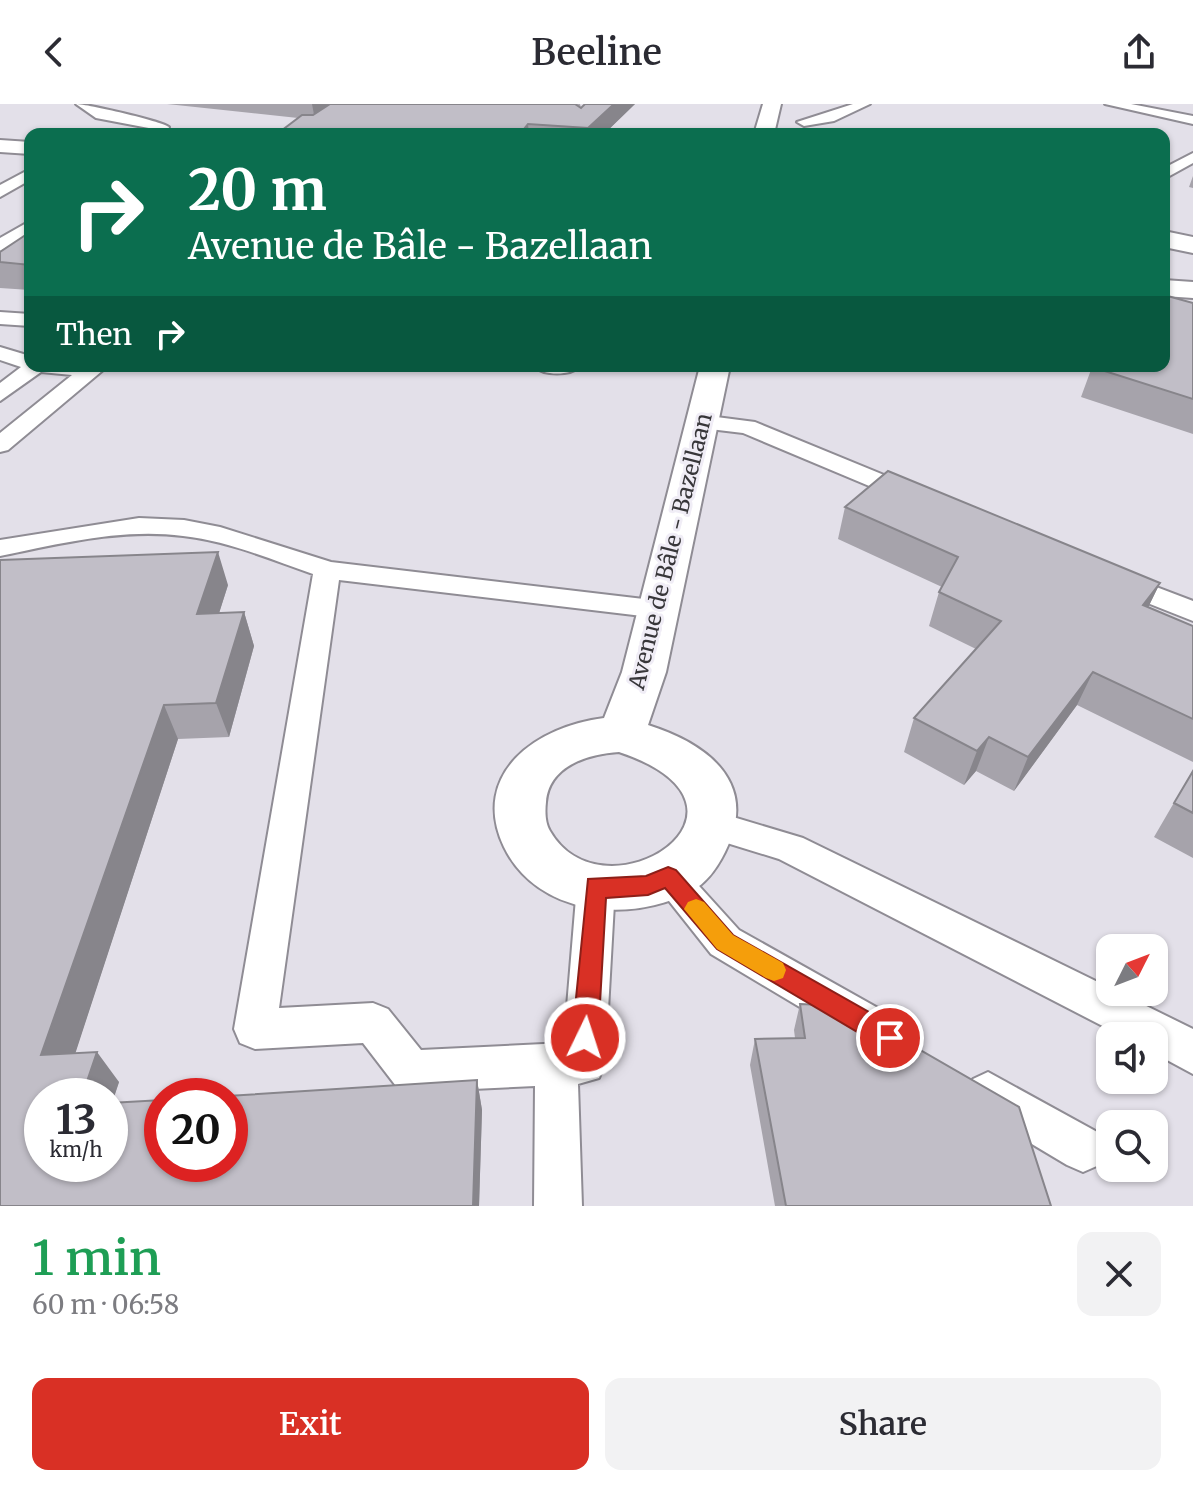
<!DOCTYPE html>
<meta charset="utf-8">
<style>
body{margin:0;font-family:Merriweather,serif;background:#f2f2f3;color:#2b2b33;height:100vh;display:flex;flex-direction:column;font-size:30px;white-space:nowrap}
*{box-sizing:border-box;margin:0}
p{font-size:26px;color:#7c7c81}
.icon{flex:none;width:44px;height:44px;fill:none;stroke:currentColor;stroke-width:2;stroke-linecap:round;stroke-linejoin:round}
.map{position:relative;height:1102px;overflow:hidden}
.panel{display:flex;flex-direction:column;background:#fff;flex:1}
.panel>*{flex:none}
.top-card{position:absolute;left:24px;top:24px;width:1146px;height:244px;border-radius:16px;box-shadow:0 2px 6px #0004;background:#0b6e4f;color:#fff;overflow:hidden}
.needle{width:52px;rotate:48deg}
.tools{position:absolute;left:1096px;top:830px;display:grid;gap:16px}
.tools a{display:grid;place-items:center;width:72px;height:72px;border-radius:16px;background:#fff;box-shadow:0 2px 6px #0004;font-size:40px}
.speed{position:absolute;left:24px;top:974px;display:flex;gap:16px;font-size:40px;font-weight:700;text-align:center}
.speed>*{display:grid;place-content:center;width:104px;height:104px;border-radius:50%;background:#fff;box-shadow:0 2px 6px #0004;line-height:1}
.speed small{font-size:20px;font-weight:400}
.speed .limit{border:12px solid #d22;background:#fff;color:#111}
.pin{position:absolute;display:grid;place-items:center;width:68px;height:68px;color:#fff;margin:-34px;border:4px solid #fff;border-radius:50%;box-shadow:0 2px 8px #0007}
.me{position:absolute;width:88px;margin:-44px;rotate:4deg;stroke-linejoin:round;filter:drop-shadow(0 0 6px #0008)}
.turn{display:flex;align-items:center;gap:28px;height:168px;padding:0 32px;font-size:36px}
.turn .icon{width:104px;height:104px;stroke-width:2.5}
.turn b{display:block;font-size:56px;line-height:68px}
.then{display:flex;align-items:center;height:76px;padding:0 32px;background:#0003;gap:16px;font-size:30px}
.round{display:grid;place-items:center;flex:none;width:84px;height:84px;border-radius:16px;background:#f2f2f3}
.head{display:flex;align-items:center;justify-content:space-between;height:136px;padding:0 32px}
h1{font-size:48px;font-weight:600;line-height:60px;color:#1e9e55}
.primary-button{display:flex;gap:16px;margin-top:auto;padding:16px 32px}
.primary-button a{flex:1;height:92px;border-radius:16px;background:#d93025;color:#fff;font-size:32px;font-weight:600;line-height:92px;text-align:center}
.primary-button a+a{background:#f2f2f3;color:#2b2b33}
header{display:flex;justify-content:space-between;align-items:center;height:104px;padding:0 32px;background:#fff;font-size:36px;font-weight:600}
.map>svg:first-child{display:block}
</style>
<header><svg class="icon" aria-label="back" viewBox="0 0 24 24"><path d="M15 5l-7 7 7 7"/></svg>Beeline<svg class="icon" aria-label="share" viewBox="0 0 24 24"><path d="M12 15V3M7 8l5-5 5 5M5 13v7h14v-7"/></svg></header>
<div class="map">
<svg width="1193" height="1102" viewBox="0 0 1193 1102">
<rect width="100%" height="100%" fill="#e3e0e9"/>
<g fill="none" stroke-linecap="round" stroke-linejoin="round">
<defs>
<path id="lane" d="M 76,0 C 87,0 161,17 169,23 L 166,30 L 152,30 L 154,25 L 96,14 Z
M 853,0 L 870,0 L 834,17 L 804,22 L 797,18 Z
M 1105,0 L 1131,0 L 1193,12 L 1193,20 Z
M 1193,49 L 1193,59 L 1164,75 L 1164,64 Z
M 30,65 L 30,76 L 0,93 L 0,81 Z
M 30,117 L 30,130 L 0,147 L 0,134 Z
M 0,208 L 30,210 L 30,222 L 0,220 Z
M 0,243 L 30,252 L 30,262 L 96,262 L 102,267 L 8,346 L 0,348 L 0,329 L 72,271 L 41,268 L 0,297 L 0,279 L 21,263 L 0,256 Z
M 533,262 L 581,262 C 570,272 544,272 533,262 Z
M 701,311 L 755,318 L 923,387 L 927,392 L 923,397 L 905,397 L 743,329 L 693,323 L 690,318 Z
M 139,414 L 184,416 L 220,423 L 331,458 L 669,498 L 673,505 L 669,512 L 659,514 L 339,476 L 279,904 L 373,899 L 388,905 L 421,946 L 564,939 L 577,782 L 583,771 L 596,766 L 609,771 L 615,782 L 605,959 L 599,974 L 578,980 L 582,1102 L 534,1102 L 535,982 L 411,988 L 396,982 L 363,939 L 255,945 L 240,939 L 234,925 L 313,470 C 270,455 228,437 183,432 C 121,424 60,440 0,452 L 0,436 Z
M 1117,468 L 1193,497 L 1193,517 L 1107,483 L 1103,477 L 1107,471 Z
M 713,707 L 803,734 L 1110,884 L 1110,888 L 1118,888 L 1193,925 L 1193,970 L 1154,949 L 1154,932 L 1122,932 L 779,755 L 701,731 L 695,721 L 701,711 Z
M 668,758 L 681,762 L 739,826 L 885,908 L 891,922 L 885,936 L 870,942 L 855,936 L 711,850 L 650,773 L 655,762 Z
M 988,968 L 1099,1029 L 1106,1045 L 1099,1061 L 1083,1068 L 1067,1061 L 973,1005 L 966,990 L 973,975 Z"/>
<path id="street" d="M 763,0 L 781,0 L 774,30 L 754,30 Z
M 0,36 L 30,38 L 30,50 L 0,48 Z
M 1164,127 L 1193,133 L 1193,149 L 1164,143 Z
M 1164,176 L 1193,178 L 1193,194 L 1164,192 Z
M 700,262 L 730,262 L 666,568 L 648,621 C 708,640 760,679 725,748 C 717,764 707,779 690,788 C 628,820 537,811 504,743 C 469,669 538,622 604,614 L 622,568 ZM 619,648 C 785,704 604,820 550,727 C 545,719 545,707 546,698 C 549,661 589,650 619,648 Z"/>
</defs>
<use href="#lane" stroke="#8f8c94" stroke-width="4"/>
<use href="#street" stroke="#8f8c94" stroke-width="4"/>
<use href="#lane" fill="#fff" fill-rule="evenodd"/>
<use href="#street" fill="#fff" fill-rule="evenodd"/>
</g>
<path fill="#a6a3ab" d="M 167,0 L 580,0 L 581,4 L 585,0 L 635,0 L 604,30 L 277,30 L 298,14 Z
M 1193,72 L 1193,84 L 1189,83 Z
M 30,128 L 30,186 L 0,184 L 0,148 Z
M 1193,199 L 1193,330 L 1081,293 L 1092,263 Z
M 845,403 L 1160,479 L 1148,503 L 1193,522 L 1193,658 L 1077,601 L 1014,687 L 976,667 L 964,681 L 904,648 L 914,614 L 976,545 L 929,522 L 939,488 L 942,483 L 838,435 Z
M 0,456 L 228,481 L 219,509 L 244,508 L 254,542 L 229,633 L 178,635 L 75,949 L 119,978 L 112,999 L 477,976 L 482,1006 L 479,1102 L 0,1102 Z
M 1193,666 L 1193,754 L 1154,733 Z
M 800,900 L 1051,1102 L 775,1102 L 750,961 L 755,935 L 795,934 L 794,926 Z"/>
<path fill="#87858b" d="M 312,0 L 340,0 L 315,16 Z
M 614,0 L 635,0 L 604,30 L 588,30 L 588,24 Z
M 528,20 L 529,30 L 520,30 Z
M 218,448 L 228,481 L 208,544 L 197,510 Z
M 1160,479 L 1144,512 L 1143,501 Z
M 244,508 L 254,542 L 229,633 L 216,599 Z
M 1093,568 L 1077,601 L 1014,687 L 1028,653 Z
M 164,601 L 178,635 L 65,981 L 41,951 Z
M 989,633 L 976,667 L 964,681 L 977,647 Z
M 97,948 L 119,978 L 110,1005 L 110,992 L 82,992 Z
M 477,976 L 482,1006 L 479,1102 L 473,1102 Z"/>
<path fill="#c1bec7" stroke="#87858b" stroke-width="2" d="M 330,0 L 575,0 L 581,4 L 585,0 L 614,0 L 588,24 L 528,20 L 520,30 L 277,30 L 302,11 L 313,11 Z
M 30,128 L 30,161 L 0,158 L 0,148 Z
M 1164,191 L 1193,199 L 1193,295 L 1092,263 L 1093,262 L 1164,262 Z
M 888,367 L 1160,479 L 1143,501 L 1193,522 L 1193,615 L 1093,568 L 1028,653 L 989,633 L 977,647 L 914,614 L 1001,517 L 939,488 L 958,453 L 845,403 Z
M 218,448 L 197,510 L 244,508 L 216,599 L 164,601 L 41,951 L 97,948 L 82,992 L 42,992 L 42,1060 L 110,1060 L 110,999 L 162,996 L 162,1060 L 230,1060 L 230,992 L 227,992 L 477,976 L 473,1102 L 0,1102 L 0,456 Z
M 1193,667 L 1193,709 L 1174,699 Z
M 800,900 L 844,902 L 1019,1003 L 1051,1102 L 786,1102 L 755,935 L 805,934 Z"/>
<path fill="#d93025" stroke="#8d1f18" stroke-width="2" d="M 668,763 L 676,766 L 733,831 L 899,925 L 903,934 L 899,942 L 890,946 L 881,942 L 717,845 L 665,784 L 648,791 L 606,794 L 598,934 L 594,943 L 585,946 L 576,943 L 572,934 L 588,775 L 646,772 Z"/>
<path fill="#f59e0b" d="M 696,795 L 704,798 L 733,831 L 783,859 L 786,866 L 783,874 L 774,877 L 766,874 L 717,845 L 684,805 L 688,798 Z"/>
<g text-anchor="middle" stroke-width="6" stroke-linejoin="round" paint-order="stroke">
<g font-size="22" fill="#373639" stroke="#f0edf6">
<text transform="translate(670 447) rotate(-76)" y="8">Avenue de Bâle - Bazellaan</text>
</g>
</g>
</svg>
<div class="tools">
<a><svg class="needle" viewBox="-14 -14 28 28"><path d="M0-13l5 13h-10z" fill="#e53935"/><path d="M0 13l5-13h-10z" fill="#7c7c81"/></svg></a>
<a><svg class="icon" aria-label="sound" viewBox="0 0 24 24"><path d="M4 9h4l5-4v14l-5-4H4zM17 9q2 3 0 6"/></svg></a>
<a><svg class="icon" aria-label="search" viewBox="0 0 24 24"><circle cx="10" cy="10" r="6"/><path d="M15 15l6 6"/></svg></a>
</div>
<div class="speed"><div>13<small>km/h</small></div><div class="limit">20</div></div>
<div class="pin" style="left:890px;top:934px;background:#d93025"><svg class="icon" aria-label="arrive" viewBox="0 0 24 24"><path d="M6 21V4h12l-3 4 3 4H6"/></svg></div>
<svg class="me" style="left:585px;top:934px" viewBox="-20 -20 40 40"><circle r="17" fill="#d93025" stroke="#fff" stroke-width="3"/><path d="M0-11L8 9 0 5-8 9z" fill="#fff"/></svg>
<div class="top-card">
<div class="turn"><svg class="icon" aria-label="right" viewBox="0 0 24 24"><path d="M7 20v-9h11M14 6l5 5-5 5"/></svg><div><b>20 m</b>Avenue de Bâle - Bazellaan</div></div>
<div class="then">Then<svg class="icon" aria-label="right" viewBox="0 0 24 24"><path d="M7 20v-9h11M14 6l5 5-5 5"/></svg></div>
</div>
</div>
<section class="panel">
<div class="head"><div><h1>1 min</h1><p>60 m · 06:58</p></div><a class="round"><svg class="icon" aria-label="close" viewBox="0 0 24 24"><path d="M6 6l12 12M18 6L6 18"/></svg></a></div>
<div class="primary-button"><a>Exit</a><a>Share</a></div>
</section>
